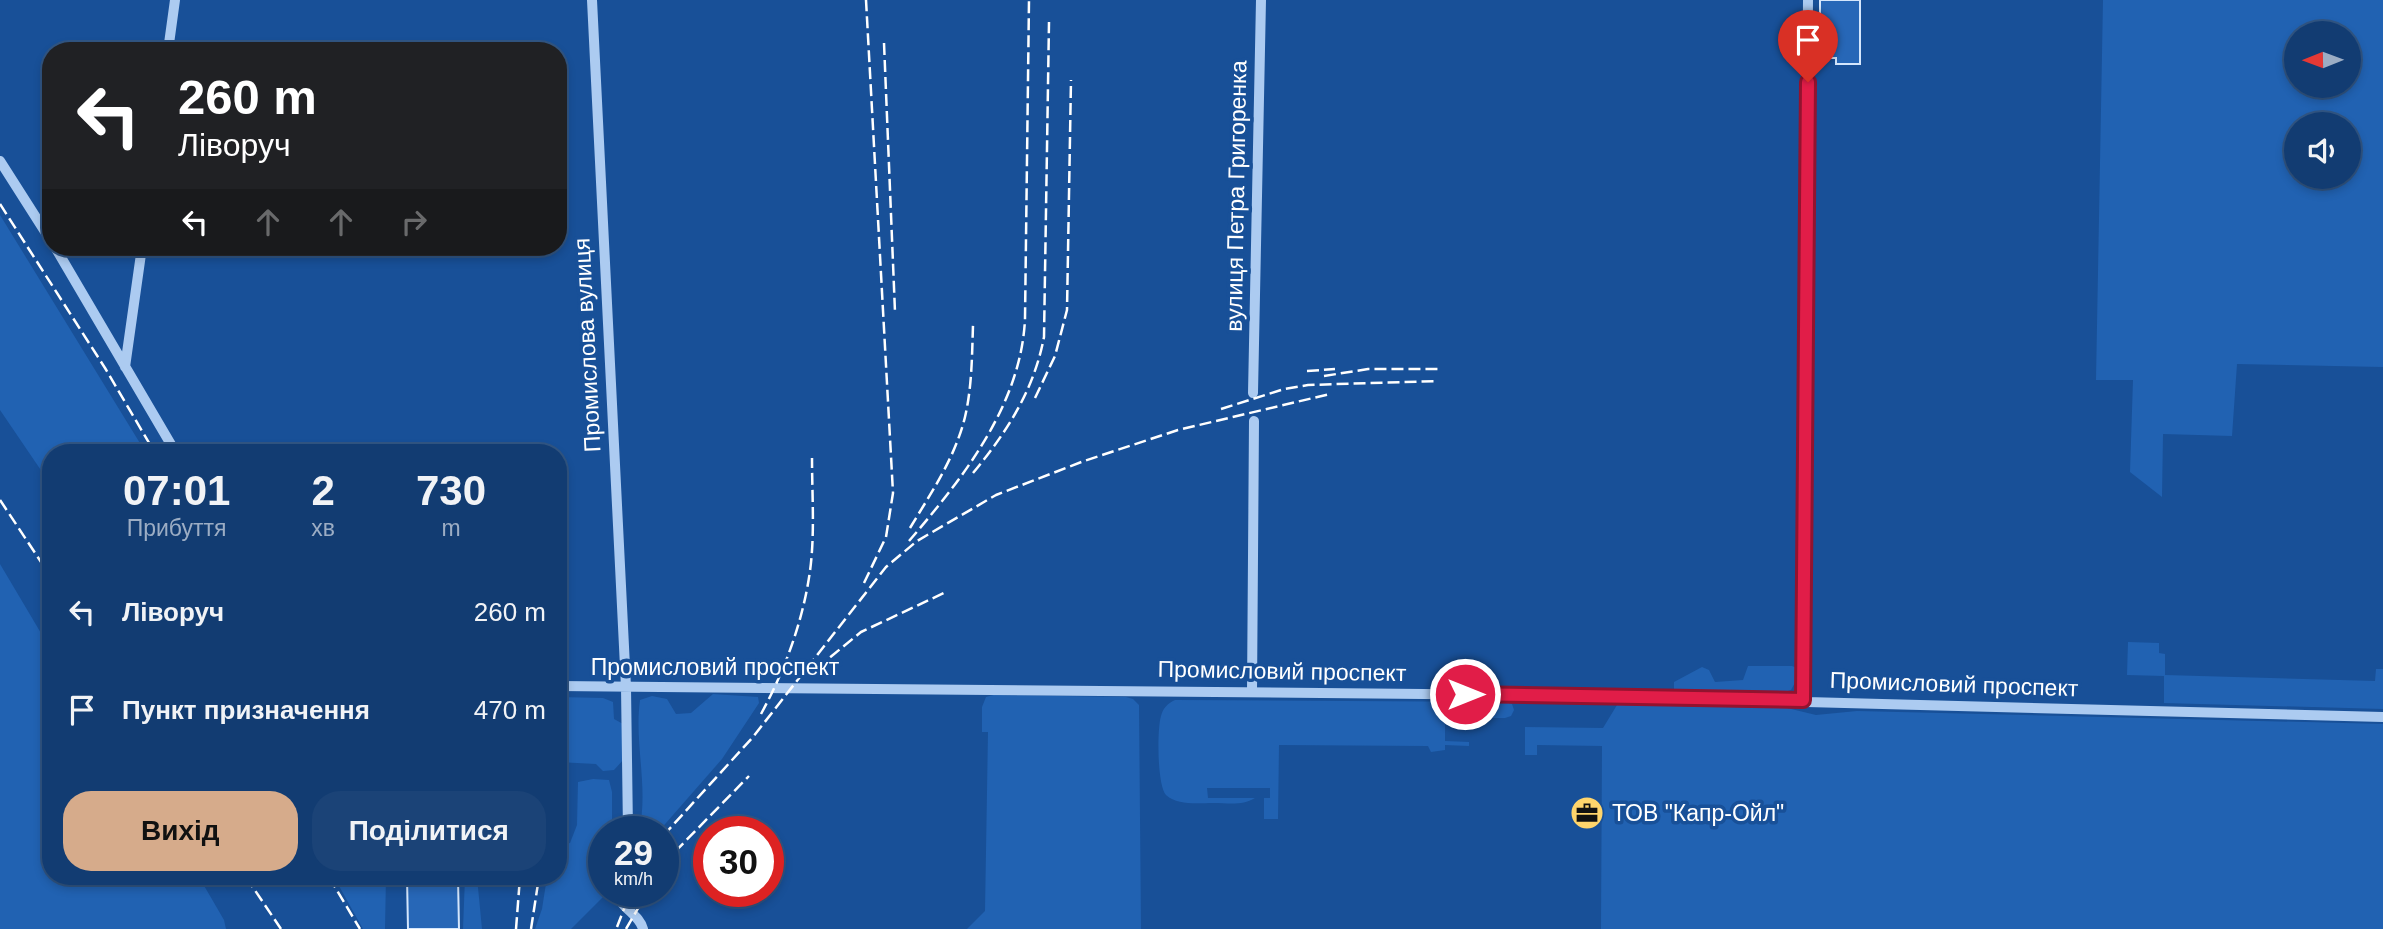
<!DOCTYPE html>
<html lang="uk">
<meta charset="utf-8">
<style>
body{margin:0;font-family:Arial,sans-serif;background:#1b4377;color:#f1f3f6;height:100vh;display:flex;flex-direction:column;font-size:26px;white-space:nowrap}
*{box-sizing:border-box;margin:0}
p{font-size:23px;color:#9cadc4}
.icon{flex:none;width:38px;height:38px;fill:none;stroke:currentColor;stroke-width:2;stroke-linecap:round;stroke-linejoin:round}
.map{position:relative;flex:1;overflow:hidden}
.drawer{position:absolute;left:42px;top:444px;width:525px;height:441px;display:flex;flex-direction:column;background:#123c72;border-radius:28px;box-shadow:0 4px 10px #0003,0 0 0 2px #315684}
.drawer>*{flex:none}
.banner{position:absolute;left:42px;top:42px;width:525px;height:214px;border-radius:28px;box-shadow:0 4px 10px #0003,0 0 0 2px #315684;background:#202124;color:#fff;overflow:hidden}
.needle{width:46px;rotate:269deg}
.fabs{position:absolute;left:2284px;top:21px;display:grid;gap:14px}
.fabs a{display:grid;place-items:center;width:77px;height:77px;border-radius:50%;background:#123c72;box-shadow:0 4px 10px #0003,0 0 0 2px #315684;font-size:35px}
.speed{position:absolute;left:588px;top:816px;display:flex;gap:14px;font-size:35px;font-weight:700;text-align:center}
.speed>*{display:grid;place-content:center;width:91px;height:91px;border-radius:50%;background:#123c72;box-shadow:0 4px 10px #0003,0 0 0 2px #315684;line-height:1}
.speed small{font-size:18px;font-weight:400}
.speed .limit{border:10px solid #d22;background:#fff;color:#111}
.pin{position:absolute;display:grid;place-items:center;width:60px;height:60px;color:#fff;margin:-72px -30px;border-radius:50% 50% 50% 0;rotate:-45deg;box-shadow:0 0 7px #0007}
.pin .icon{rotate:45deg}
.me{position:absolute;width:77px;margin:-38px;rotate:90deg;stroke-linejoin:round;filter:drop-shadow(0 0 5px #0008)}
.turn{display:flex;align-items:center;gap:24px;height:147px;padding:0 21px;font-size:32px}
.turn .icon{width:91px;height:91px;stroke-width:2.5}
.turn b{display:block;font-size:49px;line-height:60px}
.lanes{display:flex;align-items:center;height:66px;padding:0 21px;background:#0003;justify-content:center;gap:35px;direction:ltr}
.lanes .off{opacity:.35}
.eta{display:flex;justify-content:space-evenly;align-items:center;height:119px;text-align:center}
.eta b{font-size:42px;font-weight:600;line-height:49px}
.cta{display:flex;gap:14px;margin-top:auto;padding:14px 21px}
.cta a{flex:1;height:80px;border-radius:28px;background:#d6ab8b;color:#111;font-size:28px;font-weight:600;line-height:80px;text-align:center}
.cta a+a{background:#1b4377;color:#f1f3f6}
ul{padding:0;list-style:none}
li{display:flex;align-items:center;gap:21px;height:98px;padding:0 21px}
li div{flex:1}
li b{display:block;font-size:26px}
li em{font-style:normal}
.map>svg:first-child{display:block}
</style>
<div class="map">
<svg width="2383" height="929" viewBox="0 0 2383 929">
<rect width="100%" height="100%" fill="#185098"/>
<path fill="#2162b2" fill-rule="evenodd" d="M 2103,0 L 2383,0 L 2383,367 L 2237,364 L 2232,436 L 2163,434 L 2162,497 L 2130,472 L 2133,380 L 2096,380 ZM 2296,33 L 2348,33 L 2348,86 L 2296,86 ZM 2296,124 L 2348,124 L 2348,177 L 2296,177 Z
M 0,215 L 146,453 L 51,453 L 51,485 L 0,410 Z
M 0,564 L 51,650 L 51,877 L 199,877 L 224,920 L 226,929 L 0,929 Z
M 2128,642 L 2159,643 L 2159,653 L 2165,654 L 2165,675 L 2375,681 L 2376,669 L 2383,669 L 2383,709 L 2164,703 L 2164,676 L 2127,675 Z
M 1748,666 L 1792,666 L 1797,668 L 1799,675 L 1791,690 L 1776,695 L 1674,693 L 1674,682 L 1702,667 L 1709,670 L 1715,682 L 1743,680 Z
M 713,694 L 758,697 L 759,703 L 722,759 L 659,831 L 639,831 C 649,788 634,744 640,700 L 652,696 L 667,699 L 676,714 L 691,713 Z
M 993,695 L 1126,697 L 1133,699 L 1139,705 L 1141,929 L 967,929 L 985,911 L 988,732 L 982,732 L 982,707 L 986,697 Z
M 558,697 L 603,698 L 613,702 L 614,719 L 623,724 L 624,759 L 614,770 L 603,771 L 596,764 L 558,762 Z
M 1175,700 L 1506,702 L 1512,704 L 1514,710 L 1511,716 L 1505,718 L 1445,718 L 1445,741 L 1469,742 L 1469,746 L 1445,745 L 1445,750 L 1431,752 L 1428,746 L 1279,745 L 1278,819 L 1264,819 L 1264,798 L 1270,798 L 1270,788 L 1207,788 L 1208,798 L 1255,798 C 1242,806 1229,803 1213,803 C 1199,803 1178,806 1166,795 C 1157,785 1157,729 1161,716 C 1163,708 1168,703 1175,700 Z
M 1617,705 L 1787,708 L 1816,715 L 1857,711 L 2383,724 L 2383,929 L 1601,929 L 1602,746 L 1537,745 L 1537,755 L 1525,755 L 1525,727 L 1603,728 Z
M 593,779 L 609,780 L 612,792 L 612,831 L 604,831 L 604,891 L 609,891 L 571,929 L 535,929 L 542,909 L 547,877 L 558,877 L 558,845 L 570,843 L 577,825 L 578,782 Z
M 334,877 L 386,877 L 385,929 L 363,929 Z
M 465,877 L 477,877 L 482,929 L 463,929 Z"/>
<path fill="#2767b7" stroke="#d4e6fc" stroke-width="2" d="M 1820,0 L 1860,0 L 1860,64 L 1836,64 L 1836,58 L 1820,58 Z
M 407,877 L 458,877 L 459,929 L 408,929 Z"/>
<g fill="none" stroke-linecap="round" stroke-linejoin="round">
<path stroke="#accbf1" stroke-width="10" d="M 592,0 L 626,687 L 628,831
M 168,51 L 175,0
M 0,161 L 51,241
M 55,247 L 176,453
M 125,367 L 142,247
M 1253,393 L 1261,0
M 558,686 L 1536,695 L 2383,717
M 1252,692 L 1254,421
M 1803,700 L 1808,0
M 618,891 C 618,908 639,913 643,929"/>
<path stroke="#fff" stroke-width="2.5" stroke-dasharray="12 5" stroke-linecap="butt" d="M 884,43 L 895,312
M 0,204 L 105,368 L 155,453
M 1307,371 L 1335,369
M 1324,376 L 1368,369 L 1439,369
M 1035,398 L 1055,356 L 1067,310 L 1071,80
M 1221,409 L 1284,389 L 1308,385 L 1438,381
M 973,473 C 1007,432 1034,390 1044,337 L 1049,22
M 0,500 L 51,577
M 910,528 C 931,493 955,458 965,417 C 972,387 972,355 973,325
M 909,541 C 963,478 1021,405 1025,319 L 1029,0
M 864,583 L 886,537 L 893,493 L 866,0
M 817,668 L 861,632 L 946,592
M 761,714 C 785,670 803,621 810,571 C 815,534 812,495 812,458
M 663,836 L 753,737 L 886,567 L 917,541 L 996,495 L 1084,461 L 1178,430 L 1330,394
M 663,864 L 749,776
M 246,877 L 281,929
M 329,877 L 360,929
M 617,927 L 631,891
M 516,929 L 520,877
M 531,929 L 539,877
M 626,929 L 648,891"/>
</g>
<g fill="none" stroke-linecap="round" stroke-linejoin="round">
<defs>
<path id="route" d="M 1465,694 L 1803,700 L 1808,82"/>
</defs>
<use href="#route" stroke="#92132f" stroke-width="18"/>
<use href="#route" stroke="#e11d48" stroke-width="12"/>
</g>
<defs>
<symbol id="office-disc" viewBox="-11 -11 22 22"><circle r="9.5" fill="#ffd56c" stroke="#185098"/><path d="M-6-3h4V-5.5h4V-3h4V5H-6ZM-1-4.5V-3h2v-1.5ZM-6 0V1H6V0Z" fill="#111"/></symbol>
</defs>
<g fill-rule="evenodd">
<use href="#office-disc" x="1568" y="794" width="38" height="38"/>
</g>
<g text-anchor="middle" stroke-width="7" stroke-linejoin="round" paint-order="stroke">
<g font-size="23" fill="#fff" stroke="#185098">
<text transform="translate(1236 196) rotate(-89)" y="8">вулиця Петра Григоренка</text>
<text transform="translate(587 345) rotate(-93)" y="8">Промислова вулиця</text>
<text x="715" y="675">Промисловий проспект</text>
<text transform="translate(1282 671) rotate(1)" y="8">Промисловий проспект</text>
<text transform="translate(1954 684) rotate(2)" y="8">Промисловий проспект</text>
</g>
<g font-size="23" fill="#fff" stroke="#185098" text-anchor="start">
<text x="1612" y="821">ТОВ "Капр-Ойл"</text>
</g>
</g>
</svg>
<div class="fabs">
<a><svg class="needle" viewBox="-14 -14 28 28"><path d="M0-13l5 13h-10z" fill="#e53935"/><path d="M0 13l5-13h-10z" fill="#9cadc4"/></svg></a>
<a><svg class="icon" aria-label="sound" viewBox="0 0 24 24"><path d="M4 9h4l5-4v14l-5-4H4zM17 9q2 3 0 6"/></svg></a>
</div>
<div class="speed"><div>29<small>km/h</small></div><div class="limit">30</div></div>
<div class="pin" style="left:1808px;top:82px;background:#d93025"><svg class="icon" aria-label="arrive" viewBox="0 0 24 24"><path d="M6 21V4h12l-3 4 3 4H6"/></svg></div>
<svg class="me" style="left:1465px;top:694px" viewBox="-20 -20 40 40"><circle r="17" fill="#e11d48" stroke="#fff" stroke-width="3"/><path d="M0-11L8 9 0 5-8 9z" fill="#fff"/></svg>
<div class="banner">
<div class="turn"><svg class="icon" aria-label="left" viewBox="0 0 24 24"><path d="M17 20v-9H6M10 6l-5 5 5 5"/></svg><div><b>260 m</b>Ліворуч</div></div>
<div class="lanes"><svg class="icon" aria-label="left" viewBox="0 0 24 24"><path d="M17 20v-9H6M10 6l-5 5 5 5"/></svg><svg class="icon off" aria-label="ahead" viewBox="0 0 24 24"><path d="M12 20V5M6 11l6-6 6 6"/></svg><svg class="icon off" aria-label="ahead" viewBox="0 0 24 24"><path d="M12 20V5M6 11l6-6 6 6"/></svg><svg class="icon off" aria-label="right" viewBox="0 0 24 24"><path d="M7 20v-9h11M14 6l5 5-5 5"/></svg></div>
</div>
<section class="drawer">
<div class="eta">
<div><b>07:01</b><p>Прибуття</p></div>
<div><b>2</b><p>хв</p></div>
<div><b>730</b><p>m</p></div>
</div>
<ul>
<li><svg class="icon" aria-label="left" viewBox="0 0 24 24"><path d="M17 20v-9H6M10 6l-5 5 5 5"/></svg><div><b>Ліворуч</b></div><em>260 m</em></li>
<li><svg class="icon" aria-label="arrive" viewBox="0 0 24 24"><path d="M6 21V4h12l-3 4 3 4H6"/></svg><div><b>Пункт призначення</b></div><em>470 m</em></li>
</ul>
<div class="cta"><a>Вихід</a><a>Поділитися</a></div>
</section>
</div>
